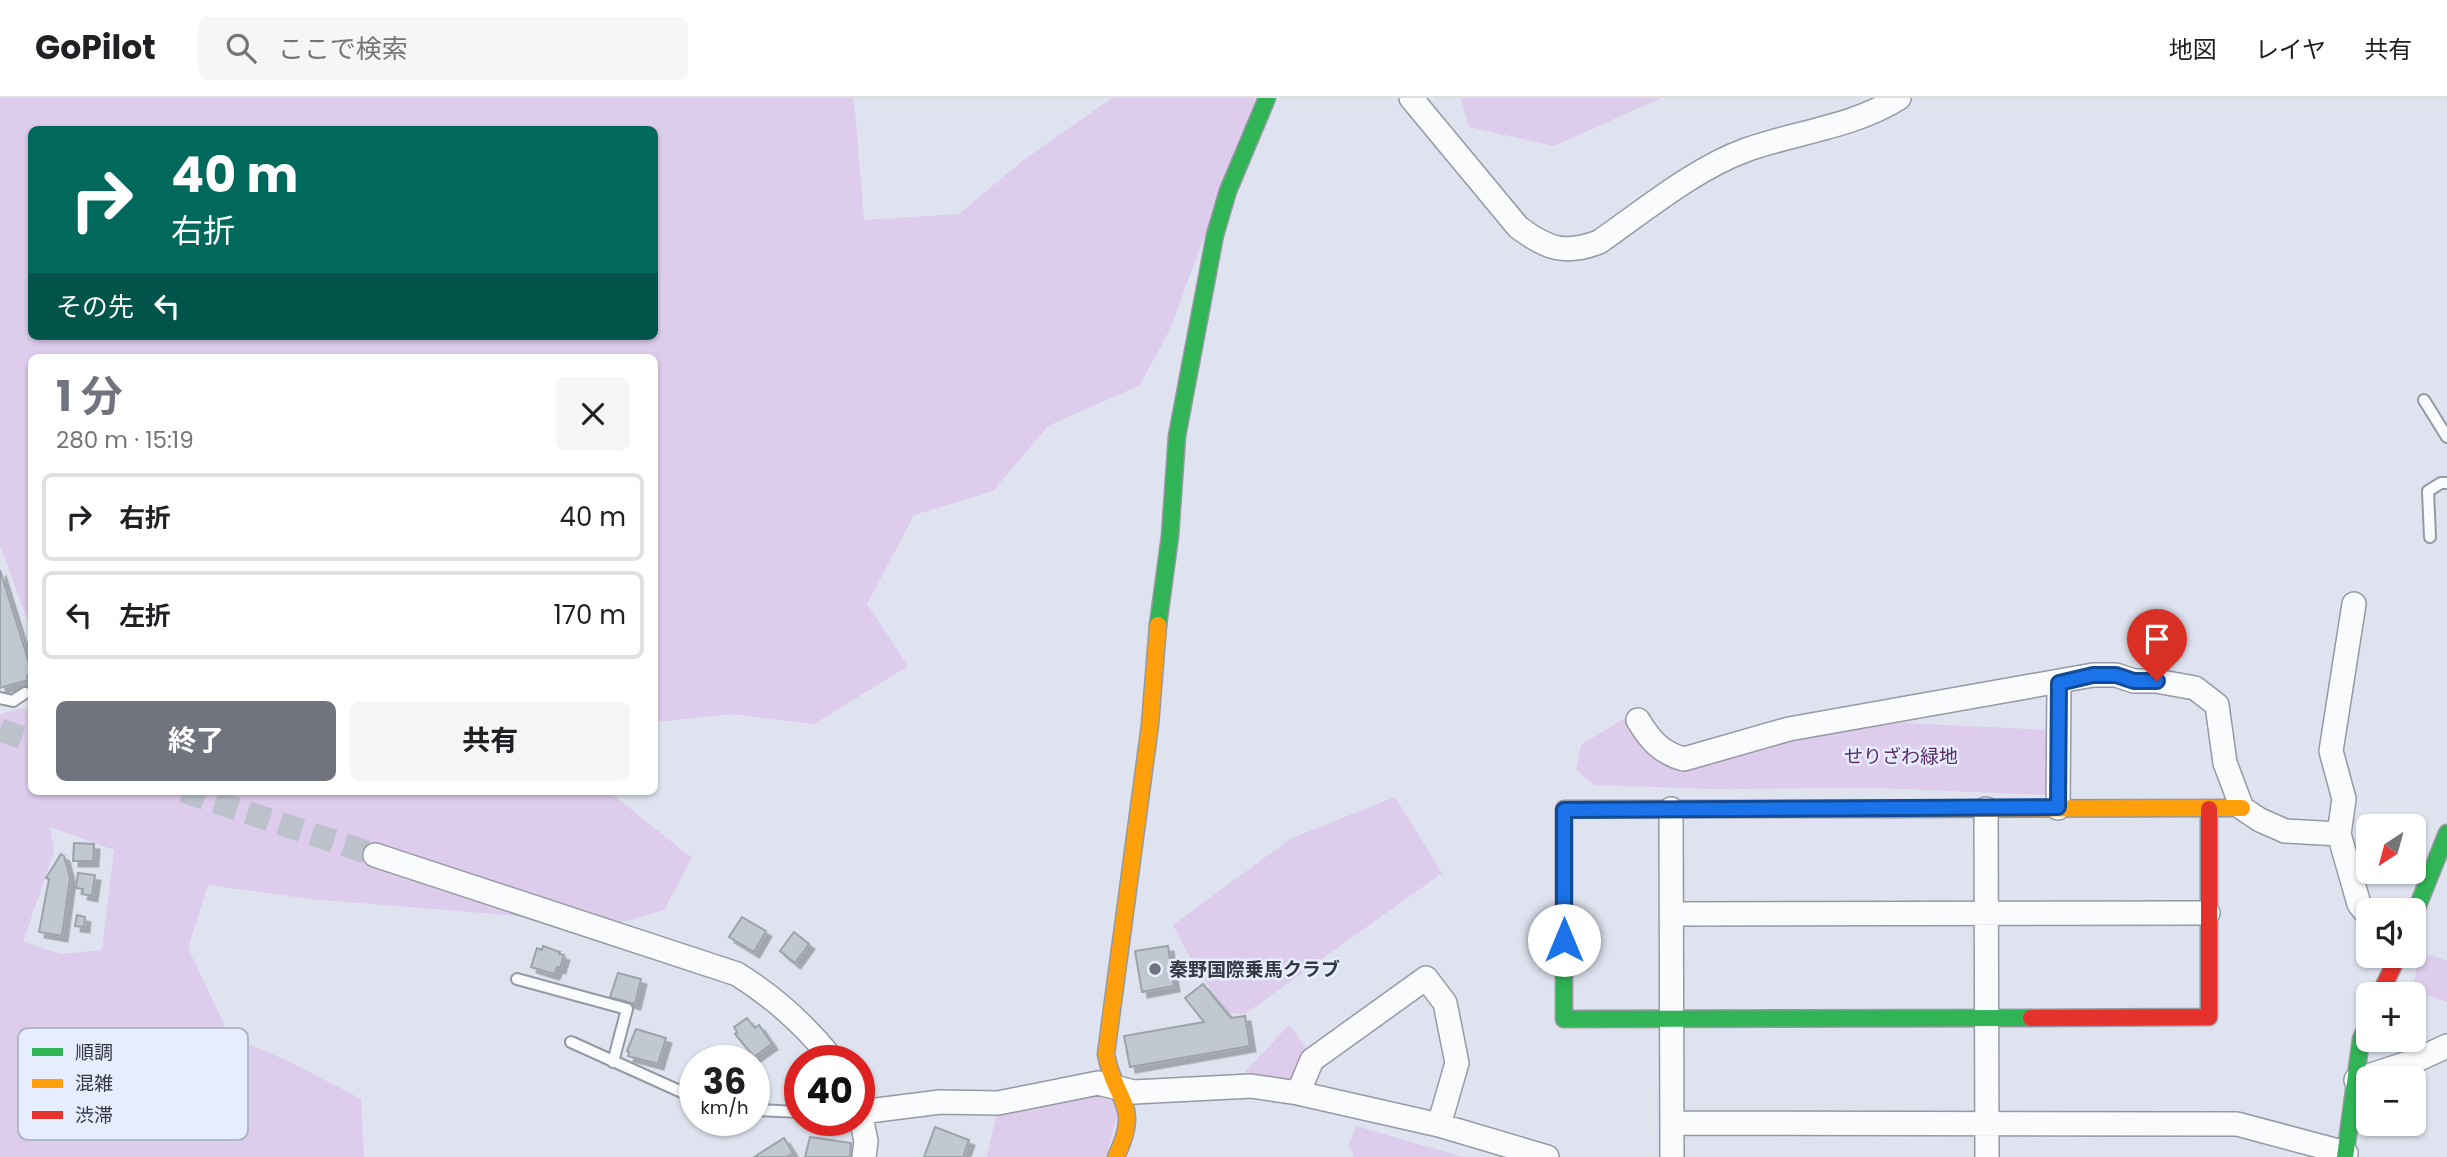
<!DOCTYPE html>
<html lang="ja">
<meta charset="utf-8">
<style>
body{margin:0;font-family:Poppins,"Noto Sans JP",sans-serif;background:#f6f6f6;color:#202124;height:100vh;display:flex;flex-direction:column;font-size:26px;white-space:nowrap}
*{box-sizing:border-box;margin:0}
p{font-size:23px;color:#757577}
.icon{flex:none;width:38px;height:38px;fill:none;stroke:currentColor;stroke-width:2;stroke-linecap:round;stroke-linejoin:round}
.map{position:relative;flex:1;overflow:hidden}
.side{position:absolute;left:28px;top:256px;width:630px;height:441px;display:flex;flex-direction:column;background:#fff;border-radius:10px;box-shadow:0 2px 5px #0004}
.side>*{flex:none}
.guide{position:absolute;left:28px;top:28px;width:630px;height:214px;border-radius:10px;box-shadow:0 2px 5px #0004;background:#00695c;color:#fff;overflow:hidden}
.needle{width:46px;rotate:216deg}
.fabs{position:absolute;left:2356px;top:716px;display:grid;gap:14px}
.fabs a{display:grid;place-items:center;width:70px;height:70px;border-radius:10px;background:#fff;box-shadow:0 2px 5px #0004;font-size:35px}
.speed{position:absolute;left:679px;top:947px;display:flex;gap:14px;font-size:35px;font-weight:700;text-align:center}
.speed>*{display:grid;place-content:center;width:91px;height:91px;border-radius:50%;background:#fff;box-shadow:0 2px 5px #0004;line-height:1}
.speed small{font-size:18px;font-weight:400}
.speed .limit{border:10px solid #d22;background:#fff;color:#111}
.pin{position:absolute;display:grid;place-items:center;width:60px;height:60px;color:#fff;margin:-72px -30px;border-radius:50% 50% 50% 0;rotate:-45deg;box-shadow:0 0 7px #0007}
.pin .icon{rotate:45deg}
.me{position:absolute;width:77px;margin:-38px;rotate:0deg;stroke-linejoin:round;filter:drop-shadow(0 0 5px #0008)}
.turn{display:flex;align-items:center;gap:24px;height:147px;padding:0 28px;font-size:32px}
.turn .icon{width:91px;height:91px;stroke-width:2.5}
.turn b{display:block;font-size:49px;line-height:60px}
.then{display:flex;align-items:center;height:66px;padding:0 28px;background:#0003;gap:14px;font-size:26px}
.round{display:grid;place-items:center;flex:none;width:74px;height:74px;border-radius:10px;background:#f6f6f6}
.summary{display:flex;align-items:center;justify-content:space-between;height:119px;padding:0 28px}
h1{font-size:42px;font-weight:700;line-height:52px;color:#71747f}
.cta{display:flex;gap:14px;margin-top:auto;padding:14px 28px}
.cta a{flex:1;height:80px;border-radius:10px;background:#71747f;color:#fff;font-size:28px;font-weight:700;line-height:80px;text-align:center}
.cta a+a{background:#f6f6f6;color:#202124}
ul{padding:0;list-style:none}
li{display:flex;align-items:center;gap:21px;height:88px;margin:0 14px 10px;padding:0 14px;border:4px solid #e0e0e0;border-radius:10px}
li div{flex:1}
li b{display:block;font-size:26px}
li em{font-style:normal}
header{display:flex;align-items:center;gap:42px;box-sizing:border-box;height:98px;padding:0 35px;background:#fff;border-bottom:2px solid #e0e0e0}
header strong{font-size:33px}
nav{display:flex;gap:38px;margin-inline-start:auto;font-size:24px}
.search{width:490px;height:63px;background:#f6f6f6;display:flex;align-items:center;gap:18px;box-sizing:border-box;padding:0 24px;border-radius:10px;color:#757577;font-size:26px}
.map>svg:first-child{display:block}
</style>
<header>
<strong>GoPilot</strong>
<div class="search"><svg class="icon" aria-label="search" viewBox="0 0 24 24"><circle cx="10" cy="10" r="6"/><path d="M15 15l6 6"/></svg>ここで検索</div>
<nav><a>地図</a><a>レイヤ</a><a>共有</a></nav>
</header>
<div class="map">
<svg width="2447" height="1059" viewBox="0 0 2447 1059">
<defs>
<filter id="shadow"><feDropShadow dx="5.5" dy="5.5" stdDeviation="0" flood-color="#0004"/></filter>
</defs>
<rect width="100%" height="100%" fill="#dee3ef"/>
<path fill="#ddcceb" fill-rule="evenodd" d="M 0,0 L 854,0 L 864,122 L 959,116 L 1021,64 L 1112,0 L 1256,0 L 1170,231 L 1140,287 L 1048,328 L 993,393 L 914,417 L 867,506 L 908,568 L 814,626 L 732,616 L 656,624 L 655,626 L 654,259 L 32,259 L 31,532 L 0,447 ZM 32,32 L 654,32 L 654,238 L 32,238 Z
M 1461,0 L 1661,0 L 1554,48 L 1469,29 Z
M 31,600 L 32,693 L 608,693 L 692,760 L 664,812 L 615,826 L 311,801 L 208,787 L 188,850 L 230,939 L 286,962 L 361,1001 L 364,1059 L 0,1059 L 0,616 L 28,609 ZM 50,729 L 114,752 L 102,852 L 61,856 L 23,844 L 54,753 Z
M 1630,617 L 1664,659 L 1861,623 L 2050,632 L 2045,697 L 1879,690 L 1713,691 L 1595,687 L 1576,672 L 1581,647 Z
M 1395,699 L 1442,775 L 1245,916 L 1229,915 L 1196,871 L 1173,827 L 1290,741 Z
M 2431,857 L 2447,863 L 2447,904 L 2412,892 L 2419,860 Z
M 1289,927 L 1309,954 C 1300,963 1297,973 1289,981 L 1245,974 Z
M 1105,996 L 1119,1011 L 1106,1059 L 987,1059 L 997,1013 Z
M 1356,1028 L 1463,1059 L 1464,1059 L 1354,1059 L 1349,1047 Z"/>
<path fill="#c2c8d0" stroke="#9da3ab" stroke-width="2" filter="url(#shadow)" d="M 0,472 L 32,574 L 27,578 L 28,582 L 0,590 Z
M 74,745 L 94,746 L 93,763 L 73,763 Z
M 61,756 L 64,758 L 70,780 L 62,838 L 39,834 L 49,781 L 46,780 Z
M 78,775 L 95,777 L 92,798 L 82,796 L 83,791 L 76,790 Z
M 77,817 L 85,819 L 84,829 L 75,828 Z
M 742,819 L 766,833 L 754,854 L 729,839 Z
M 794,834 L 809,846 L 795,865 L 780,853 Z
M 543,848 L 560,854 L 559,856 L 564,857 L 560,870 L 557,869 L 554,876 L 531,869 L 537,850 L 542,852 Z
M 1168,848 L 1174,888 L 1142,894 L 1135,853 Z
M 618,875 L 641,881 L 635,906 L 610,899 Z
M 1203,886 L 1231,920 L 1245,918 L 1250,948 L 1130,969 L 1124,938 L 1204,924 L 1185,900 Z
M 747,920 L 755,930 L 759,927 L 772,946 L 754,959 L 735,936 L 737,934 L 734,929 Z
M 636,931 L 666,940 L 658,966 L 628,958 L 629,954 L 627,953 Z
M 935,1029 L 969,1042 L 963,1059 L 924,1059 Z
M 810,1039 L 851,1045 L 850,1059 L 805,1059 Z
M 784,1040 L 793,1055 L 787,1059 L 754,1059 Z"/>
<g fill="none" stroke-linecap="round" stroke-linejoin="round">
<path stroke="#bcc1cc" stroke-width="23" stroke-dasharray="23 11" stroke-linecap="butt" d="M 0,632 L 32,643
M 183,693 L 375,757"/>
<defs>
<path id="lane" d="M 2424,302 L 2447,339
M 2430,439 L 2428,393 L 2441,385 L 2447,385
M 0,600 L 13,603 L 25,595
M 517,881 L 627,911 L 613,964
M 571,944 L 695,1000
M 754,1012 L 800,1014"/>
<path id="street" d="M 1411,0 L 1518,129 C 1547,151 1565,157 1599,144 C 1645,112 1694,71 1746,52 C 1796,34 1853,29 1899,0
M 2354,506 L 2331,653 L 2344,701 L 2339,736 L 2359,806 L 2368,817
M 1638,622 C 1650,642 1661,655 1684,661 L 1789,631 L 2093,577 L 2116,577 L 2134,583 L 2156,583 L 2195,590 L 2217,607 L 2225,665 L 2242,710 L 2260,722 L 2285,733 L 2339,736
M 2058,710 L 2059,585
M 1671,711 L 1672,1059
M 1986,711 L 1987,1059
M 375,757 L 737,876 C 774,899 806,928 833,962
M 1673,816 L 2208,815
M 2356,982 L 2417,962 L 2447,948
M 1298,995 L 1312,962 L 1426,880 L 1445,905 L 1457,965 L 1439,1027
M 859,1010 L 866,1043 L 864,1059
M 861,1014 L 940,1004 L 998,1005 L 1098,985 L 1134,994 L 1251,988 L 1298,995 L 1439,1027 L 1547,1059
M 1673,1025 L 2237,1026 L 2346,1055"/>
<path id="fast" d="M 1158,527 L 1170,438 L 1177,338 L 1215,137 L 1228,93 L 1267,0
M 1564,815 L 1564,921 L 2031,920
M 2413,820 L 2447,735
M 2345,1059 L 2361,941 L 2368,925"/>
<path id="slow" d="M 1895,711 L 2242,710
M 1116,1059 C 1142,1004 1115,1006 1106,956 L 1150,627 L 1158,527"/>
<path id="jam" d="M 1564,815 L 1564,711 L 1895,711
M 2380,896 L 2398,858
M 2031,920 L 2209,919 L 2209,711"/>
</defs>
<use href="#lane" stroke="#9599a3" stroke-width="14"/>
<use href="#street" stroke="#9599a3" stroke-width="26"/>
<use href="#fast" stroke="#9599a3" stroke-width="19"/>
<use href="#slow" stroke="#9599a3" stroke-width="19"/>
<use href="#jam" stroke="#9599a3" stroke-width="19"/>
<use href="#lane" stroke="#fafbfd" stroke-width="10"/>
<use href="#street" stroke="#fafbfd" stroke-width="23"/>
<use href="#fast" stroke="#30b455" stroke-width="16"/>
<use href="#slow" stroke="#ff9f0a" stroke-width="16"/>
<use href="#jam" stroke="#e5322d" stroke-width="16"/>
</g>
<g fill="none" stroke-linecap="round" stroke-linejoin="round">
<defs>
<path id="route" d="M 1564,842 L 1564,712 L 2058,709 L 2059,585 L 2093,577 L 2116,577 L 2134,583 L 2157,583"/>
</defs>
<use href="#route" stroke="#114b97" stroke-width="18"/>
<use href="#route" stroke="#1a73e8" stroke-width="12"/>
</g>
<circle fill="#71747f" stroke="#e6edff" stroke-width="2.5" cx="1155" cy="871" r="7"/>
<g text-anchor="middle" stroke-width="5" stroke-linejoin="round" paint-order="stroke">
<g font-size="19" fill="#5a2b68" stroke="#e6edff">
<text x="1901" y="665">せりざわ緑地</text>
</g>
<g font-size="19" font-weight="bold" fill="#363942" stroke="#e6edff" text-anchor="start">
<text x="1169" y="878">秦野国際乗馬クラブ</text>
</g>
</g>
<rect x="18" y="930" width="230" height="112" rx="10" fill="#e6edff" stroke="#b1b7c6" stroke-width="2"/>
<rect x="32" y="950" width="31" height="8" fill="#30b455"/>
<rect x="32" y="981" width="31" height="9" fill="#ff9f0a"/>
<rect x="32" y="1013" width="31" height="8" fill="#e5322d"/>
<g font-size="19" fill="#363942">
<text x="75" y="961">順調</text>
<text x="75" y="992">混雑</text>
<text x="75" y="1024">渋滞</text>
</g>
</svg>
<div class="fabs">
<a><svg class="needle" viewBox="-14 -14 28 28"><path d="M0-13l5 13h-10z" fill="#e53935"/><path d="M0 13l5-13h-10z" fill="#757577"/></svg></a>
<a><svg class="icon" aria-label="sound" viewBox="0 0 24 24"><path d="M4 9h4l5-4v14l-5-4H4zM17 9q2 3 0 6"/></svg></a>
<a>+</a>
<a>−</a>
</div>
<div class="speed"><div>36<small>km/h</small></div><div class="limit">40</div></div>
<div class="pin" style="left:2157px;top:583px;background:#d93025"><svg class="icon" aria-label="arrive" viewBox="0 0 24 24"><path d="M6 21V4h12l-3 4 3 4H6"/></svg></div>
<svg class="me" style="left:1564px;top:842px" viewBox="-20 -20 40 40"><circle r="19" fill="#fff"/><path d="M0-13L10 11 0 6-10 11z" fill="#1a73e8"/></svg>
<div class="guide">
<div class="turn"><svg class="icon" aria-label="right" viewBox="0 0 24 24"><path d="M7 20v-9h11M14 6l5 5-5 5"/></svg><div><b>40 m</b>右折</div></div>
<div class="then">その先<svg class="icon" aria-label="left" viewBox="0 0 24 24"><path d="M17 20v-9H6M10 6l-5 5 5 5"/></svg></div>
</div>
<section class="side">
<div class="summary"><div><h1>1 分</h1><p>280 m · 15:19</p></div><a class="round"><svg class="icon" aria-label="close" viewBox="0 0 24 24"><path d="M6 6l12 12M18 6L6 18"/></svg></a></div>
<ul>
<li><svg class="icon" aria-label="right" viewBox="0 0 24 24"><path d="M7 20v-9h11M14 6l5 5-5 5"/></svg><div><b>右折</b></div><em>40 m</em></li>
<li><svg class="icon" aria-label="left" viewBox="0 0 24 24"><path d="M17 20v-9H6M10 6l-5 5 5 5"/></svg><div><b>左折</b></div><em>170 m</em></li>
</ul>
<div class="cta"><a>終了</a><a>共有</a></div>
</section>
</div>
